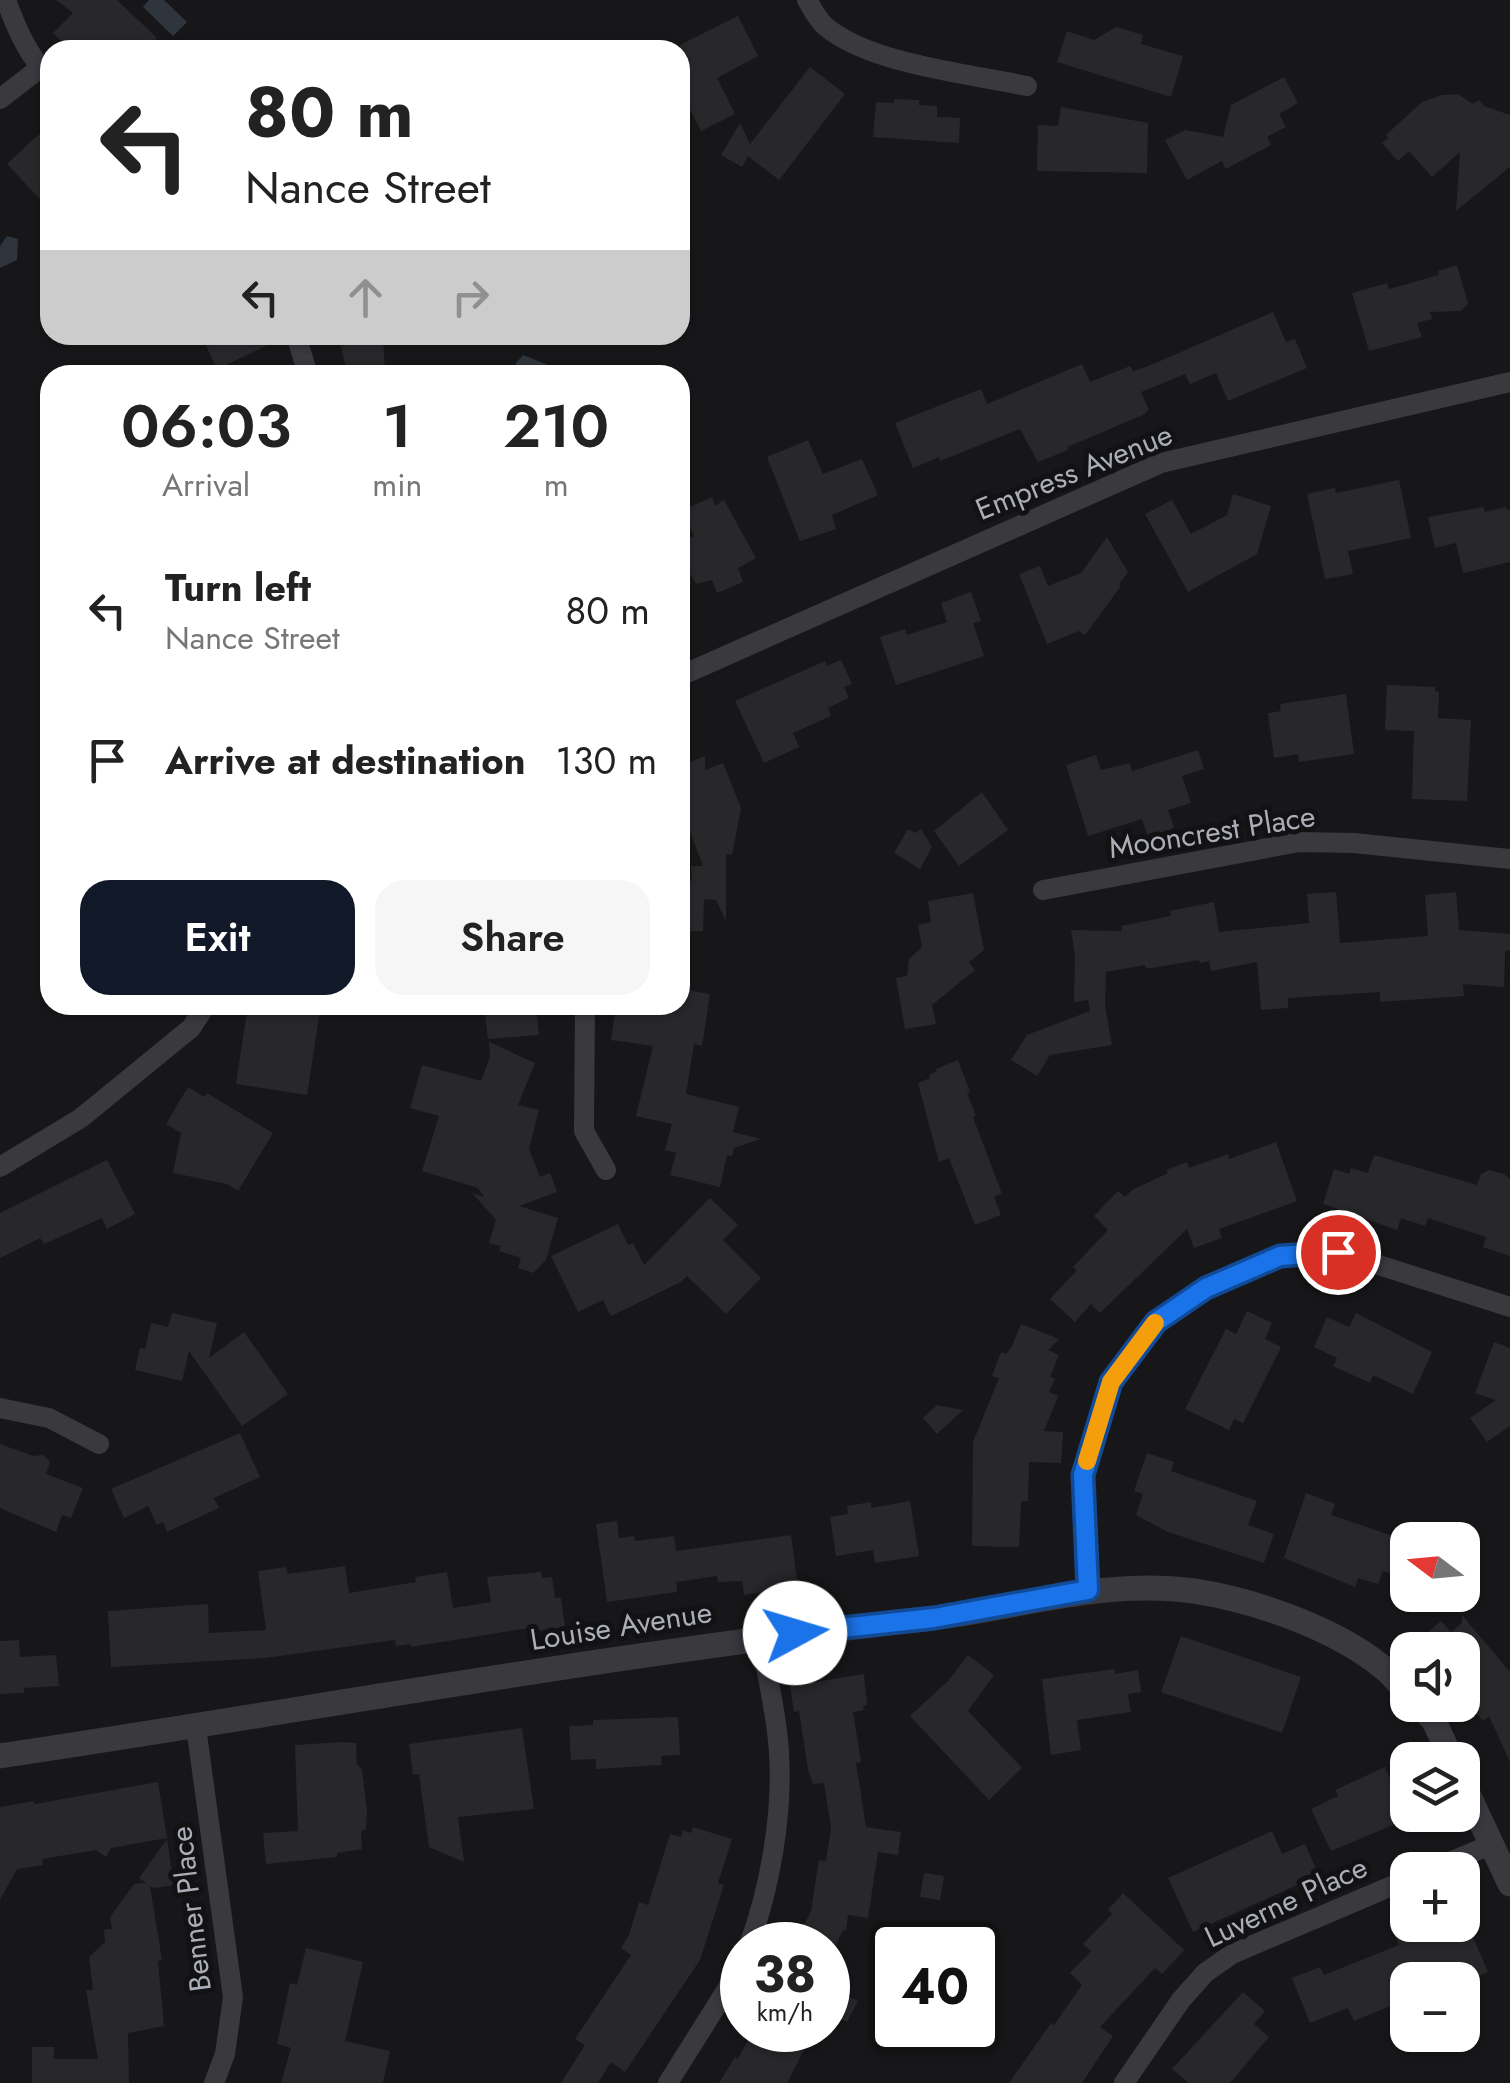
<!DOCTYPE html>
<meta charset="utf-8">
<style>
body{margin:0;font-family:Jost,sans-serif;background:#f6f6f6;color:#222;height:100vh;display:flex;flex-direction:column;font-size:38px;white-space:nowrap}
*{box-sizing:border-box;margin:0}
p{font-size:32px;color:#767676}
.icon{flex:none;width:55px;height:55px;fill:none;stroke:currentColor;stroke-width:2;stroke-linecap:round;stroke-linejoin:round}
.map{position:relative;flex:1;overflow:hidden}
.details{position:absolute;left:40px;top:365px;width:650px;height:650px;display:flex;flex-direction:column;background:#fff;border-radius:30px;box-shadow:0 2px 8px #0004}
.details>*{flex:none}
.hud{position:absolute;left:40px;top:40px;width:650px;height:305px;border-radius:30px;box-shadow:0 2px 8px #0004;background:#fff;color:#222;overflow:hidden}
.needle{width:65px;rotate:286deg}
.fabs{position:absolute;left:1390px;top:1522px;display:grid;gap:20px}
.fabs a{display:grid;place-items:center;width:90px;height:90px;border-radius:20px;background:#fff;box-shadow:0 2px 8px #0004;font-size:50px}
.speed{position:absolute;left:720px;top:1922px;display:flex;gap:20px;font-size:50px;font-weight:700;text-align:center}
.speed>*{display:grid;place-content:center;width:130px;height:130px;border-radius:50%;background:#fff;box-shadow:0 2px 8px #0004;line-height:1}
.speed small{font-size:25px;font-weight:400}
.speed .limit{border:5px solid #111;border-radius:15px;background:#fff;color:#111}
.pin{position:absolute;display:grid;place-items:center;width:85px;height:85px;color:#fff;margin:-42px;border:5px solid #fff;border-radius:50%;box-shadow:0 2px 10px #0007}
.me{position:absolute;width:110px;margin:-55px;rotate:84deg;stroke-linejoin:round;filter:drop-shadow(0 0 8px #0008)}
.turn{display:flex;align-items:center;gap:35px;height:210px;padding:0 40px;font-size:45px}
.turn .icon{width:130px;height:130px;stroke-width:2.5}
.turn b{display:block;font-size:70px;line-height:85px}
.lanes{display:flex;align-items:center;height:95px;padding:0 40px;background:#0003;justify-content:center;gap:50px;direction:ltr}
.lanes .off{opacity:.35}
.eta{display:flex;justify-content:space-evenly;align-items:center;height:170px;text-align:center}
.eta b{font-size:60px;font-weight:600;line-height:70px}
.button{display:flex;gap:20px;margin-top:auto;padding:20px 40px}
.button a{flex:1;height:115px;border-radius:30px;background:#111827;color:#fff;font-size:40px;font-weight:600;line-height:115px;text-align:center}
.button a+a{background:#f6f6f6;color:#222}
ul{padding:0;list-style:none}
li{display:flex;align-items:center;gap:30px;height:150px;padding:0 40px}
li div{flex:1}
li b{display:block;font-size:38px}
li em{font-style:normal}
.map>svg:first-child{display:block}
</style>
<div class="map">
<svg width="1510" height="2083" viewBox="0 0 1510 2083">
<rect width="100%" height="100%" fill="#171719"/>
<path fill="#2f353c" d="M 149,0 L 164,0 L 187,22 L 173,36 L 143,7 Z
M 7,236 L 18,239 L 17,260 L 0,268 L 0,246 Z
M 523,355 L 553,367 L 556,375 L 522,372 L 517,369 L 516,363 Z"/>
<path fill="#28272a" d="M 56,0 L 117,0 L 157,38 L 146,50 L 71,50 L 53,33 L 73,13 Z
M 738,16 L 758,56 L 717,78 L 735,114 L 701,131 L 680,90 L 680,45 Z
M 1116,27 L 1143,35 L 1141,44 L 1183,56 L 1171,97 L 1057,62 L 1067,31 L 1094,40 Z
M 810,67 L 845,94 L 779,180 L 748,156 L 742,167 L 721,155 L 740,123 L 750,144 Z
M 1284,77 L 1298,103 L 1279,114 L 1286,127 L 1267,137 L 1271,145 L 1226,169 L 1222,161 L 1187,180 L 1165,140 L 1185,130 L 1223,137 L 1231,105 Z
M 1458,94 L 1473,104 L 1479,100 L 1484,106 L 1510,115 L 1510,167 L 1456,211 L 1460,152 L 1432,177 L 1409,151 L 1398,161 L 1382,143 L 1388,138 L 1386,135 L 1422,102 L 1442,95 Z
M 894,99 L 919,100 L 919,105 L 937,106 L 937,117 L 960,118 L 959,143 L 873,137 L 876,102 L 894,103 Z
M 1061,107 L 1148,123 L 1147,173 L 1037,171 L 1038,125 L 1058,126 Z
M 39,134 L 50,145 L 50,210 L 7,164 Z
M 1457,265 L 1468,303 L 1461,311 L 1430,312 L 1432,319 L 1417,323 L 1422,337 L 1369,351 L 1352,293 L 1387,283 L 1389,289 L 1439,275 L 1438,271 Z
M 1273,312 L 1286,342 L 1295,339 L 1307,368 L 1228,401 L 1216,373 L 1190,384 L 1185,374 L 1141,392 L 1149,410 L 1143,415 L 1067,447 L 1068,450 L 1038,462 L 1020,429 L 940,461 L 939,457 L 913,468 L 895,423 L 981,389 L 987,404 L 1082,364 L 1090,382 L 1130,366 L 1133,371 L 1146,367 Z
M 201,335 L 283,335 L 283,338 L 217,369 Z
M 338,335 L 383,335 L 385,375 L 348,375 Z
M 808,440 L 823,474 L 862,459 L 878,495 L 832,515 L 836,529 L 800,541 L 767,457 Z
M 1399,480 L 1411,538 L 1348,551 L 1353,574 L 1325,579 L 1307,494 L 1335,488 L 1336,493 Z
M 1233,494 L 1271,506 L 1257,554 L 1188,592 L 1145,514 L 1172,500 L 1191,534 L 1227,515 Z
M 712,497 L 715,506 L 724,500 L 756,558 L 738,568 L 743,582 L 717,593 L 712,580 L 696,584 L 689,572 L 680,576 L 680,548 L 687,546 L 685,540 L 694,536 L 683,510 Z
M 1483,507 L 1485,512 L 1506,507 L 1507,510 L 1510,510 L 1510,562 L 1463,573 L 1456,543 L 1435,548 L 1428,517 Z
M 1107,537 L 1128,572 L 1119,584 L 1121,586 L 1085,635 L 1079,631 L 1047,644 L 1019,574 L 1040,566 L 1048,586 L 1081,573 Z
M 971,592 L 981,621 L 973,623 L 984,656 L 896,685 L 880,637 L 905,629 L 907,635 L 947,622 L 941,603 Z
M 841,660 L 852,684 L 844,687 L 849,698 L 828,708 L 831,716 L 793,733 L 799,747 L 764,763 L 735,701 L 825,661 L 827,666 Z
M 1387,685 L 1435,687 L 1435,691 L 1439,692 L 1438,718 L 1471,720 L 1467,801 L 1412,799 L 1414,731 L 1385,730 Z
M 1346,694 L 1354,754 L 1299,762 L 1298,754 L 1274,758 L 1268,713 L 1281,711 L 1280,704 Z
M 1198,750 L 1204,769 L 1182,776 L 1191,803 L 1168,810 L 1174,827 L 1171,830 L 1153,836 L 1152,833 L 1147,834 L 1142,819 L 1088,836 L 1066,765 L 1096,755 L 1101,770 L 1130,763 L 1132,771 Z
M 705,756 L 705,770 L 723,763 L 741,808 L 732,855 L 726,854 L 726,921 L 716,900 L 704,899 L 703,931 L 680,931 L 680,880 L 692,881 L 691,866 L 703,866 L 680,806 L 680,766 Z
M 982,792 L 1008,830 L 959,866 L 934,831 Z
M 908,829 L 915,833 L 921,829 L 932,847 L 920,869 L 894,853 Z
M 1336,892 L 1340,943 L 1428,936 L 1425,895 L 1456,892 L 1459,930 L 1510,934 L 1510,950 L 1505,951 L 1504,987 L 1463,984 L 1464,996 L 1380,1002 L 1380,992 L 1288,998 L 1288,1008 L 1261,1010 L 1257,962 L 1211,971 L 1209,961 L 1200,963 L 1199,960 L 1152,968 L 1146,968 L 1145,965 L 1106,972 L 1105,1006 L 1112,1045 L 1050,1055 L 1037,1076 L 1011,1060 L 1027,1035 L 1090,1011 L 1088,1000 L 1074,1002 L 1075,956 L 1071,930 L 1122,931 L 1121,926 L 1171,916 L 1170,911 L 1214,902 L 1219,932 L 1309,923 L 1307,894 Z
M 973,893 L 984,950 L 969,962 L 975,970 L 932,1005 L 936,1024 L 905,1029 L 896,978 L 907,976 L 909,959 L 922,947 L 918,925 L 931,922 L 928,901 Z
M 680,989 L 710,994 L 702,1046 L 694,1044 L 686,1094 L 739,1107 L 733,1132 L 761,1139 L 734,1148 L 732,1156 L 727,1155 L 720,1187 L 670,1175 L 676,1153 L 665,1150 L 672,1124 L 636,1116 L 653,1046 L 611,1040 L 616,1005 L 680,1005 Z
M 248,1005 L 284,1008 L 285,1005 L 321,1005 L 307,1095 L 236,1084 Z
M 484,1005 L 536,1005 L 539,1035 L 488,1039 Z
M 489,1042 L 535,1063 L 518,1105 L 539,1110 L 529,1149 L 540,1177 L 550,1173 L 557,1192 L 519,1206 L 558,1218 L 546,1260 L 533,1273 L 518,1268 L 521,1258 L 499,1251 L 501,1246 L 489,1243 L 496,1220 L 472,1193 L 484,1197 L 478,1188 L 422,1171 L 439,1116 L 410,1108 L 422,1065 L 481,1081 L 490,1057 Z
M 958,1060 L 970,1092 L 967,1093 L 976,1116 L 973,1117 L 1002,1194 L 994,1197 L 1001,1215 L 975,1225 L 949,1158 L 939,1162 L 918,1083 L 930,1078 L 929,1075 L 937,1071 L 936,1069 Z
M 188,1087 L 204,1097 L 207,1093 L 273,1133 L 238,1191 L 227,1184 L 173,1173 L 181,1133 L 166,1124 Z
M 1276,1142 L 1297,1201 L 1219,1229 L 1222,1238 L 1194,1248 L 1187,1229 L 1100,1313 L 1091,1304 L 1075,1322 L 1050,1299 L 1077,1270 L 1073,1267 L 1108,1230 L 1094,1216 L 1118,1191 L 1125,1197 L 1132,1190 L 1168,1173 L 1166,1170 L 1187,1162 L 1189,1168 L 1228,1154 L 1229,1159 Z
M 1374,1155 L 1477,1185 L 1481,1174 L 1489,1170 L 1504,1174 L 1510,1179 L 1510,1256 L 1483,1247 L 1486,1237 L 1428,1218 L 1425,1226 L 1401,1218 L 1397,1230 L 1323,1204 L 1334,1169 L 1349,1174 L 1351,1168 L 1368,1173 Z
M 107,1160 L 135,1214 L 107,1229 L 102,1218 L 44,1244 L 40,1238 L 0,1258 L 0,1213 Z
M 710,1198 L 738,1225 L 723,1240 L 761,1278 L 726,1314 L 687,1276 L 681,1282 L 611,1316 L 603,1300 L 578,1312 L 551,1256 L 618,1224 L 628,1245 L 633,1243 L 644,1265 Z
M 1247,1311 L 1272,1323 L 1265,1339 L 1281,1347 L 1243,1423 L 1234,1419 L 1229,1430 L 1185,1409 L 1226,1329 L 1236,1334 Z
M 172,1313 L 217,1323 L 209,1358 L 244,1332 L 288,1394 L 242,1426 L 189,1351 L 182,1381 L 135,1370 L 140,1348 L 145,1349 L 151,1323 L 168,1327 Z
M 1356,1313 L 1432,1352 L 1413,1394 L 1373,1375 L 1370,1383 L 1333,1366 L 1337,1358 L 1314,1347 L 1327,1317 L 1349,1327 Z
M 1021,1324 L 1059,1339 L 1048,1350 L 1059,1355 L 1050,1377 L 1055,1379 L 1049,1392 L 1058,1396 L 1044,1431 L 1063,1432 L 1061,1463 L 1029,1462 L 1028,1501 L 1021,1501 L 1019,1547 L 972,1546 L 973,1442 L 999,1378 L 992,1376 L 1001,1352 L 1006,1354 L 1011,1348 Z
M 1494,1342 L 1510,1348 L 1510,1426 L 1487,1442 L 1470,1418 L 1496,1400 L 1475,1393 Z
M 937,1405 L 963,1410 L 937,1434 L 923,1418 Z
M 240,1433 L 260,1477 L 214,1498 L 219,1508 L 167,1532 L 163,1522 L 157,1525 L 148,1506 L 124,1518 L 111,1489 Z
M 0,1444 L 33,1456 L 43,1455 L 50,1462 L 46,1474 L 83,1488 L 71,1518 L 62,1515 L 56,1532 L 0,1508 Z
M 1147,1453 L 1174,1462 L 1171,1471 L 1257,1501 L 1248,1525 L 1274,1534 L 1264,1563 L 1168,1532 L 1136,1515 L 1143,1494 L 1134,1491 Z
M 1306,1493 L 1335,1504 L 1331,1515 L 1408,1541 L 1408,1579 L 1383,1571 L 1378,1584 L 1358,1578 L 1355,1587 L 1284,1558 Z
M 910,1501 L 919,1556 L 875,1563 L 873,1550 L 836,1556 L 830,1517 L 848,1514 L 847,1506 L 871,1502 L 871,1508 Z
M 617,1521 L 619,1538 L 634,1536 L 635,1541 L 674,1536 L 676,1551 L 791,1535 L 798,1587 L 744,1595 L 742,1581 L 718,1582 L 717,1576 L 676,1582 L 677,1592 L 607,1602 L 596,1524 Z
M 345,1566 L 349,1593 L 416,1582 L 415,1577 L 447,1572 L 453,1608 L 491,1602 L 487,1577 L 541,1572 L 542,1578 L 552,1577 L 555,1598 L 561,1598 L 565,1627 L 536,1631 L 535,1627 L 411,1647 L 410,1644 L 396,1646 L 395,1640 L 265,1658 L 111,1667 L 108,1611 L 208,1604 L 209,1633 L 266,1630 L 258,1571 L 286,1567 L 288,1574 Z
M 1462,1615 L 1510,1672 L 1510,1762 L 1489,1716 L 1483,1721 L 1462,1697 L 1462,1650 L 1407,1650 L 1441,1621 L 1451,1632 L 1462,1623 Z
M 1181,1636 L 1301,1677 L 1282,1733 L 1161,1692 Z
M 19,1640 L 20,1657 L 56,1655 L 59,1686 L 24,1688 L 24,1693 L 0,1694 L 0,1641 Z
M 968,1655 L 994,1675 L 968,1711 L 1022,1768 L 989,1800 L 910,1716 L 949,1680 Z
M 1115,1669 L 1115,1674 L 1138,1670 L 1141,1692 L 1128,1694 L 1131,1712 L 1077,1720 L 1081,1750 L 1051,1755 L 1042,1679 Z
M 864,1674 L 867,1705 L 863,1706 L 864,1710 L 853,1712 L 861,1762 L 856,1763 L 866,1827 L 901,1832 L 898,1855 L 878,1852 L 868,1918 L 848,1915 L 846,1931 L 843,1930 L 836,1945 L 794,1945 L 811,1911 L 819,1860 L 826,1861 L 831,1828 L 824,1783 L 813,1784 L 808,1770 L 799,1711 L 794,1712 L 790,1686 Z
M 678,1717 L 680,1755 L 661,1756 L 662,1765 L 596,1769 L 596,1759 L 571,1760 L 569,1726 L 593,1725 L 593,1720 Z
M 522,1728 L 534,1809 L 458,1817 L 464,1862 L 429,1847 L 419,1774 L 413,1775 L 409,1744 Z
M 343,1742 L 356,1743 L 357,1765 L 362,1769 L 367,1812 L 366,1829 L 361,1831 L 362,1849 L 337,1853 L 337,1857 L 266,1864 L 263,1833 L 298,1831 L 295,1745 Z
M 1385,1767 L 1393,1785 L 1408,1778 L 1408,1807 L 1398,1811 L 1400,1822 L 1331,1851 L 1311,1809 L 1338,1796 L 1335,1790 Z
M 158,1782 L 167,1838 L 111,1848 L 106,1857 L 96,1850 L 42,1859 L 43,1865 L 17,1869 L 0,1900 L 0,1807 L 34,1801 L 35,1804 Z
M 693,1827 L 732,1839 L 718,1883 L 724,1885 L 700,1960 L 625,2072 L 611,2062 L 598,2083 L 561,2083 L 585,2045 L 575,2039 L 631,1955 L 621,1948 L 629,1935 L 639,1902 L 648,1905 L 670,1834 L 681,1837 L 683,1830 L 691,1833 Z
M 1272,1831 L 1282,1854 L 1305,1844 L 1319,1875 L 1193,1932 L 1168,1878 Z
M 167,1839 L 174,1885 L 154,1888 L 150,1886 L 162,1960 L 158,1961 L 164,2026 L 128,2033 L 129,2083 L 32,2083 L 32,2047 L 54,2047 L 54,2059 L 98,2059 L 86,1990 L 93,1990 L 89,1957 L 105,1942 L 104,1930 L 112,1929 L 110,1917 L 134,1884 L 146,1883 L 139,1878 Z
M 924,1873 L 944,1876 L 940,1900 L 920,1897 Z
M 1123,1893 L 1184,1950 L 1162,1974 L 1155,1968 L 1100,2027 L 1113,2036 L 1082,2083 L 1009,2083 L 1051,2023 L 1054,2025 L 1082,1985 L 1070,1973 L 1091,1951 L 1083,1944 L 1112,1914 L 1108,1910 Z
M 1467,1923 L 1488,1972 L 1470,1980 L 1389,1980 L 1398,2003 L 1354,2021 L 1348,2008 L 1310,2023 L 1292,1978 L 1320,1967 L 1324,1975 L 1399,1945 L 1395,1935 L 1417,1925 L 1425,1925 L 1431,1939 Z
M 306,1948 L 363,1962 L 345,2041 L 390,2051 L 383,2083 L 281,2083 L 291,2048 L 277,2044 L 290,1983 L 297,1985 Z
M 828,1986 L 858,2001 L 847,2022 L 828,2012 Z
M 1243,1992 L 1265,2011 L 1254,2024 L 1269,2037 L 1230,2083 L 1189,2083 L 1172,2069 Z
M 753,2030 L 814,2030 L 787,2083 L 719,2083 L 735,2057 L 738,2059 Z"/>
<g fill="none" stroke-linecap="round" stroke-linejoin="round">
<path stroke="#39393e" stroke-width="20" d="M 6,0 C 16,27 28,57 50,77
M 807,0 C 812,8 817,19 825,26 C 869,64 970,74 1027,86
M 0,99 L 40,68
M 296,335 L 308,375
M 680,676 L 1161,463 L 1510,382
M 1043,890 L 1299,842 L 1354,843 L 1510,859
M 585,1005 L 584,1131 L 606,1170
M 0,1167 L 81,1118 L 191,1028 L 206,1005
M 0,1408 L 49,1418 L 99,1444
M 1088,1590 L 1083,1475 L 1094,1432 L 1111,1382 L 1156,1322 L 1207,1288 L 1280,1256 L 1338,1252 L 1510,1307
M 196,1727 L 233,1997 L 225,2054 L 214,2083
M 1430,1870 L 1493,1844
M 749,1945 C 770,1888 783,1814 779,1753 C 777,1715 767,1675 760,1637
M 668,2083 L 742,1965
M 1124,2083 L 1181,2000 L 1205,1973 L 1232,1954 L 1408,1879"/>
<path stroke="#39393e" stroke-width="25" d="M 1419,1705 L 1434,1721 L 1452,1760
M 0,1756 C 308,1710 615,1653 925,1619 C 1016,1609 1101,1578 1194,1591 C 1254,1600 1334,1628 1381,1666 C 1391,1673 1399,1684 1408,1693
M 1462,1781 L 1510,1884"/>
</g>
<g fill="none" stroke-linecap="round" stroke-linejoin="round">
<defs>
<path id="route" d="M 795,1633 L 934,1618 L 1088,1590 L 1083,1475 L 1111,1382 L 1156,1322 L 1206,1288 L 1280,1256 L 1338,1252"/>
</defs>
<use href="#route" stroke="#114b97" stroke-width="25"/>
<use href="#route" stroke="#1a73e8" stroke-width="18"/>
<path stroke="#f59e0b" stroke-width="18" d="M 1087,1461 L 1111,1382 L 1155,1323"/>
</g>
<g text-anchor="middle" stroke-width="10" stroke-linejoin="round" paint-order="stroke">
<g font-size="30" fill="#abaeb7" stroke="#121214">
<text transform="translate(1074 472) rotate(-22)" y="10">Empress Avenue</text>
<text transform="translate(1212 832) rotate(-9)" y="10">Mooncrest Place</text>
<text transform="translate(621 1626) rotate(-9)" y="10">Louise Avenue</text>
<text transform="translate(1286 1902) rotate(-25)" y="10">Luverne Place</text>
<text transform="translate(191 1909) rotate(-97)" y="10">Benner Place</text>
</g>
</g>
</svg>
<div class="fabs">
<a><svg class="needle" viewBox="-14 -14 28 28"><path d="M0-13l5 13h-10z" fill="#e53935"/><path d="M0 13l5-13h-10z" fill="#767676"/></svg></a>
<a><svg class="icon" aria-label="sound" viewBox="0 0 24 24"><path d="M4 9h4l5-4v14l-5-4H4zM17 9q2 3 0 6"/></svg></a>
<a><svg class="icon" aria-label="layers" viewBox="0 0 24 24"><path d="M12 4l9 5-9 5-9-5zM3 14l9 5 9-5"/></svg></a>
<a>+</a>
<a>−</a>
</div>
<div class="speed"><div>38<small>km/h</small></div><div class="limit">40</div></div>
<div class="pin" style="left:1338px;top:1252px;background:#d93025"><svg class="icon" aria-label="arrive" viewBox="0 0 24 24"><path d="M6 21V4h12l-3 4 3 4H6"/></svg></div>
<svg class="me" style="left:795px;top:1633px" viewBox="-20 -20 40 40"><circle r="19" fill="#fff"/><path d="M0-13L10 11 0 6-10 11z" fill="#1a73e8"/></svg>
<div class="hud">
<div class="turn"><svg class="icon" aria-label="left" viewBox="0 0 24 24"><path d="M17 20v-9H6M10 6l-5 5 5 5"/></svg><div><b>80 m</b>Nance Street</div></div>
<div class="lanes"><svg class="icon" aria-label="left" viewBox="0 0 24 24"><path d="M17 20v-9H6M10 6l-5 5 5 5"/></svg><svg class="icon off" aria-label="ahead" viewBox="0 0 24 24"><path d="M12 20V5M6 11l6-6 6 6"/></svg><svg class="icon off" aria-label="right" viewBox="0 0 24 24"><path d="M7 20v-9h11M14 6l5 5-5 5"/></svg></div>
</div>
<section class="details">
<div class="eta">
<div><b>06:03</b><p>Arrival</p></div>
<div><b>1</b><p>min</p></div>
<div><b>210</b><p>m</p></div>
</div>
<ul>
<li><svg class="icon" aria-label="left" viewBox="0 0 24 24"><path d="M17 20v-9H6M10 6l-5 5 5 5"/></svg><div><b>Turn left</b><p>Nance Street</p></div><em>80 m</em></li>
<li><svg class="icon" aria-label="arrive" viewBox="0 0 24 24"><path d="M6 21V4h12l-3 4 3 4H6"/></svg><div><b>Arrive at destination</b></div><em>130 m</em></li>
</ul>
<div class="button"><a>Exit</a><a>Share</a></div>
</section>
</div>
